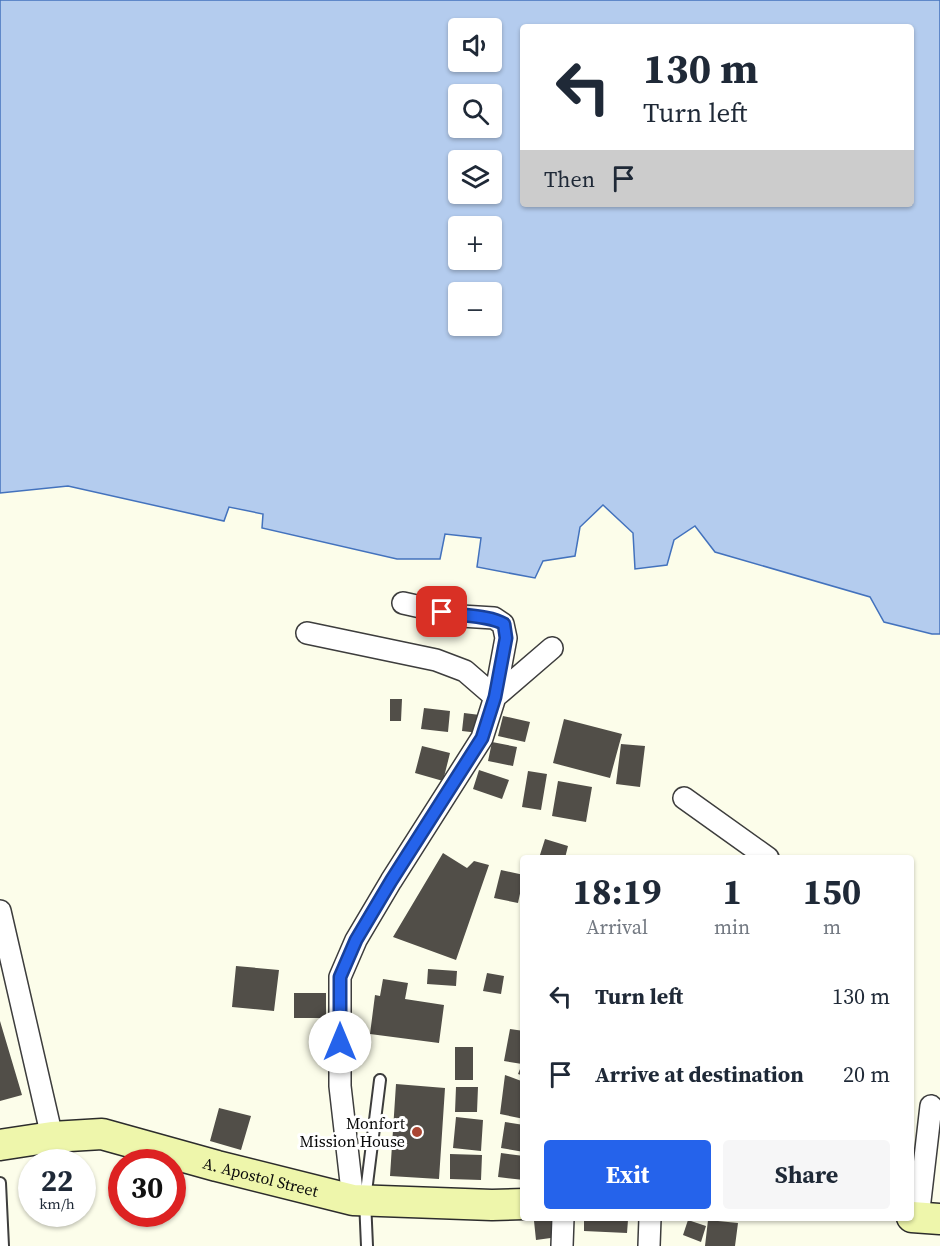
<!DOCTYPE html>
<meta charset="utf-8">
<style>
body{margin:0;font-family:"Source Serif 4",serif;background:#f6f6f7;color:#1f2937;height:100vh;display:flex;flex-direction:column;font-size:22px;white-space:nowrap}
*{box-sizing:border-box;margin:0}
p{font-size:20px;color:#747a83}
.icon{flex:none;width:33px;height:33px;fill:none;stroke:currentColor;stroke-width:2;stroke-linecap:round;stroke-linejoin:round}
.map{position:relative;flex:1;overflow:hidden}
.panel{position:absolute;left:520px;top:855px;width:394px;height:366px;display:flex;flex-direction:column;background:#fff;border-radius:6px;box-shadow:0 2px 4px #0004}
.panel>*{flex:none}
.hud{position:absolute;left:520px;top:24px;width:394px;height:183px;border-radius:6px;box-shadow:0 2px 4px #0004;background:#fff;color:#1f2937;overflow:hidden}
.tools{position:absolute;left:448px;top:18px;display:grid;gap:12px}
.tools a{display:grid;place-items:center;width:54px;height:54px;border-radius:6px;background:#fff;box-shadow:0 2px 4px #0004;font-size:30px}
.speed{position:absolute;left:18px;top:1149px;display:flex;gap:12px;font-size:30px;font-weight:700;text-align:center}
.speed>*{display:grid;place-content:center;width:78px;height:78px;border-radius:50%;background:#fff;box-shadow:0 2px 4px #0004;line-height:1}
.speed small{font-size:15px;font-weight:400}
.speed .limit{border:9px solid #d22;background:#fff;color:#111}
.pin{position:absolute;display:grid;place-items:center;width:51px;height:51px;color:#fff;margin:-26px;border-radius:12px;box-shadow:0 3px 9px #0006}
.me{position:absolute;width:66px;margin:-33px;rotate:0deg;stroke-linejoin:round;filter:drop-shadow(0 0 4px #0008)}
.turn{display:flex;align-items:center;gap:21px;height:126px;padding:0 24px;font-size:27px}
.turn .icon{width:78px;height:78px;stroke-width:2.5}
.turn b{display:block;font-size:42px;line-height:51px}
.then{display:flex;align-items:center;height:57px;padding:0 24px;background:#0003;gap:12px;font-size:22px}
.eta{display:flex;justify-content:space-evenly;align-items:center;height:102px;text-align:center}
.eta b{font-size:36px;font-weight:700;line-height:42px}
.button{display:flex;gap:12px;margin-top:auto;padding:12px 24px}
.button a{flex:1;height:69px;border-radius:6px;background:#2563eb;color:#fff;font-size:24px;font-weight:700;line-height:69px;text-align:center}
.button a+a{background:#f6f6f7;color:#1f2937}
ul{padding:0;list-style:none}
li{display:flex;align-items:center;gap:18px;height:78px;padding:0 24px}
li div{flex:1}
li b{display:block;font-size:22px}
li em{font-style:normal}
.map>svg:first-child{display:block}
</style>
<div class="map">
<svg width="940" height="1246" viewBox="0 0 940 1246">
<rect width="100%" height="100%" fill="#fcfdea"/>
<path fill="#b4ccee" stroke="#4372bd" stroke-width="1.5" fill-rule="evenodd" d="M 0,0 L 940,0 L 940,634 L 932,634 L 884,622 L 870,597 L 715,552 L 695,526 L 674,540 L 667,565 L 635,569 L 633,533 L 603,505 L 580,527 L 575,556 L 543,561 L 535,578 L 477,567 L 481,538 L 445,534 L 440,559 L 397,559 L 262,528 L 263,514 L 229,507 L 224,521 L 68,486 L 0,493 ZM 524,27 L 912,27 L 912,204 L 524,204 ZM 459,28 L 492,28 L 492,62 L 459,62 ZM 459,94 L 492,94 L 492,128 L 459,128 ZM 492,160 L 492,194 L 459,194 L 459,160 ZM 459,226 L 492,226 L 492,260 L 459,260 ZM 459,292 L 492,292 L 492,326 L 459,326 Z"/>
<path fill="#514e48" d="M 390,699 L 402,699 L 401,721 L 390,721 Z
M 424,708 L 450,711 L 448,732 L 421,729 Z
M 464,713 L 480,715 L 479,733 L 462,731 Z
M 503,716 L 530,722 L 525,742 L 498,736 Z
M 564,719 L 622,734 L 610,778 L 553,763 Z
M 492,742 L 517,747 L 513,766 L 488,761 Z
M 621,744 L 645,746 L 640,787 L 616,784 Z
M 422,746 L 450,753 L 443,781 L 415,773 Z
M 479,770 L 509,780 L 502,799 L 473,789 Z
M 528,771 L 547,774 L 541,810 L 522,807 Z
M 558,781 L 592,787 L 586,822 L 552,816 Z
M 545,839 L 568,846 L 565,858 L 539,858 Z
M 443,853 L 467,868 L 474,861 L 489,865 L 456,960 L 393,937 Z
M 501,870 L 524,875 L 518,903 L 494,898 Z
M 236,966 L 279,970 L 274,1011 L 232,1007 Z
M 428,969 L 457,971 L 456,986 L 427,984 Z
M 487,973 L 504,976 L 501,994 L 483,991 Z
M 383,979 L 408,983 L 405,999 L 444,1005 L 439,1043 L 370,1034 L 375,995 L 380,996 Z
M 294,993 L 326,993 L 326,1018 L 294,1018 Z
M 0,1021 L 22,1095 L 0,1101 Z
M 510,1029 L 524,1031 L 524,1076 L 518,1074 L 522,1064 L 504,1061 Z
M 455,1047 L 473,1047 L 473,1080 L 455,1080 Z
M 505,1075 L 524,1082 L 524,1119 L 500,1114 Z
M 396,1084 L 445,1088 L 439,1179 L 390,1176 Z
M 456,1087 L 478,1087 L 477,1112 L 455,1112 Z
M 219,1108 L 251,1116 L 241,1150 L 210,1141 Z
M 456,1117 L 483,1120 L 481,1151 L 453,1148 Z
M 505,1122 L 524,1125 L 524,1152 L 501,1148 Z
M 501,1153 L 524,1156 L 524,1180 L 498,1177 Z
M 450,1154 L 482,1155 L 481,1180 L 450,1179 Z
M 584,1218 L 628,1220 L 627,1233 L 584,1231 Z
M 556,1219 L 558,1237 L 536,1240 L 534,1221 Z
M 688,1220 L 706,1226 L 701,1242 L 683,1235 Z
M 708,1220 L 738,1223 L 735,1246 L 705,1246 Z"/>
<g fill="none" stroke-linecap="round" stroke-linejoin="round">
<defs>
<path id="lane" d="M 0,1183 L 3,1246
M 367,1246 L 365,1200 L 380,1080"/>
<path id="street" d="M 403,603 L 461,616 L 494,618 L 503,624 L 506,638 L 495,697
M 307,633 L 436,660 L 465,671 L 495,697
M 684,798 L 768,858
M 0,911 L 52,1137
M 353,1200 L 340,1086 L 340,977 L 356,940 L 391,881 L 482,738 L 495,697 L 552,648
M 918,1218 L 931,1106
M 562,1246 L 563,1218
M 649,1246 L 650,1218"/>
<g id="secondary">
<path id="s1" d="M 0,1145 L 52,1137 L 102,1134 L 217,1166 L 353,1200 L 492,1205 L 524,1204"/>
<path d="M 912,1217 L 940,1219"/>
</g>
</defs>
<use href="#lane" stroke="#3d3d3d" stroke-width="14"/>
<use href="#street" stroke="#3d3d3d" stroke-width="24"/>
<use href="#secondary" stroke="#2c2c2c" stroke-width="33"/>
<use href="#lane" stroke="#fff" stroke-width="10"/>
<use href="#street" stroke="#fff" stroke-width="21"/>
<use href="#secondary" stroke="#eef6ab" stroke-width="30"/>
</g>
<g fill="none" stroke-linecap="round" stroke-linejoin="round">
<defs>
<path id="route" d="M 340,1042 L 340,977 L 356,940 L 391,881 L 482,738 L 495,697 L 506,638 L 504,624 C 489,615 460,616 442,612"/>
</defs>
<use href="#route" stroke="#184099" stroke-width="15"/>
<use href="#route" stroke="#2563eb" stroke-width="10"/>
</g>
<circle fill="#aa4633" stroke="#fff" stroke-width="2" cx="417" cy="1132" r="6"/>
<g text-anchor="middle" stroke-width="6" stroke-linejoin="round" paint-order="stroke">
<g font-size="16" fill="#0a0a0a" stroke="#fff" text-anchor="end">
<text x="405" y="1129">Monfort<tspan x="405" dy="18">Mission House</tspan></text>
</g>
<g font-size="16" fill="#0a0a0a" stroke="#fff">
<text dy="6" stroke="none"><textPath href="#s1" startOffset="267">A. Apostol Street</textPath></text>
</g>
</g>
</svg>
<div class="tools">
<a><svg class="icon" aria-label="sound" viewBox="0 0 24 24"><path d="M4 9h4l5-4v14l-5-4H4zM17 9q2 3 0 6"/></svg></a>
<a><svg class="icon" aria-label="search" viewBox="0 0 24 24"><circle cx="10" cy="10" r="6"/><path d="M15 15l6 6"/></svg></a>
<a><svg class="icon" aria-label="layers" viewBox="0 0 24 24"><path d="M12 4l9 5-9 5-9-5zM3 14l9 5 9-5"/></svg></a>
<a>+</a>
<a>−</a>
</div>
<div class="speed"><div>22<small>km/h</small></div><div class="limit">30</div></div>
<div class="pin" style="left:442px;top:612px;background:#d93025"><svg class="icon" aria-label="arrive" viewBox="0 0 24 24"><path d="M6 21V4h12l-3 4 3 4H6"/></svg></div>
<svg class="me" style="left:340px;top:1042px" viewBox="-20 -20 40 40"><circle r="19" fill="#fff"/><path d="M0-13L10 11 0 6-10 11z" fill="#2563eb"/></svg>
<div class="hud">
<div class="turn"><svg class="icon" aria-label="left" viewBox="0 0 24 24"><path d="M17 20v-9H6M10 6l-5 5 5 5"/></svg><div><b>130 m</b>Turn left</div></div>
<div class="then">Then<svg class="icon" aria-label="arrive" viewBox="0 0 24 24"><path d="M6 21V4h12l-3 4 3 4H6"/></svg></div>
</div>
<section class="panel">
<div class="eta">
<div><b>18:19</b><p>Arrival</p></div>
<div><b>1</b><p>min</p></div>
<div><b>150</b><p>m</p></div>
</div>
<ul>
<li><svg class="icon" aria-label="left" viewBox="0 0 24 24"><path d="M17 20v-9H6M10 6l-5 5 5 5"/></svg><div><b>Turn left</b></div><em>130 m</em></li>
<li><svg class="icon" aria-label="arrive" viewBox="0 0 24 24"><path d="M6 21V4h12l-3 4 3 4H6"/></svg><div><b>Arrive at destination</b></div><em>20 m</em></li>
</ul>
<div class="button"><a>Exit</a><a>Share</a></div>
</section>
</div>
